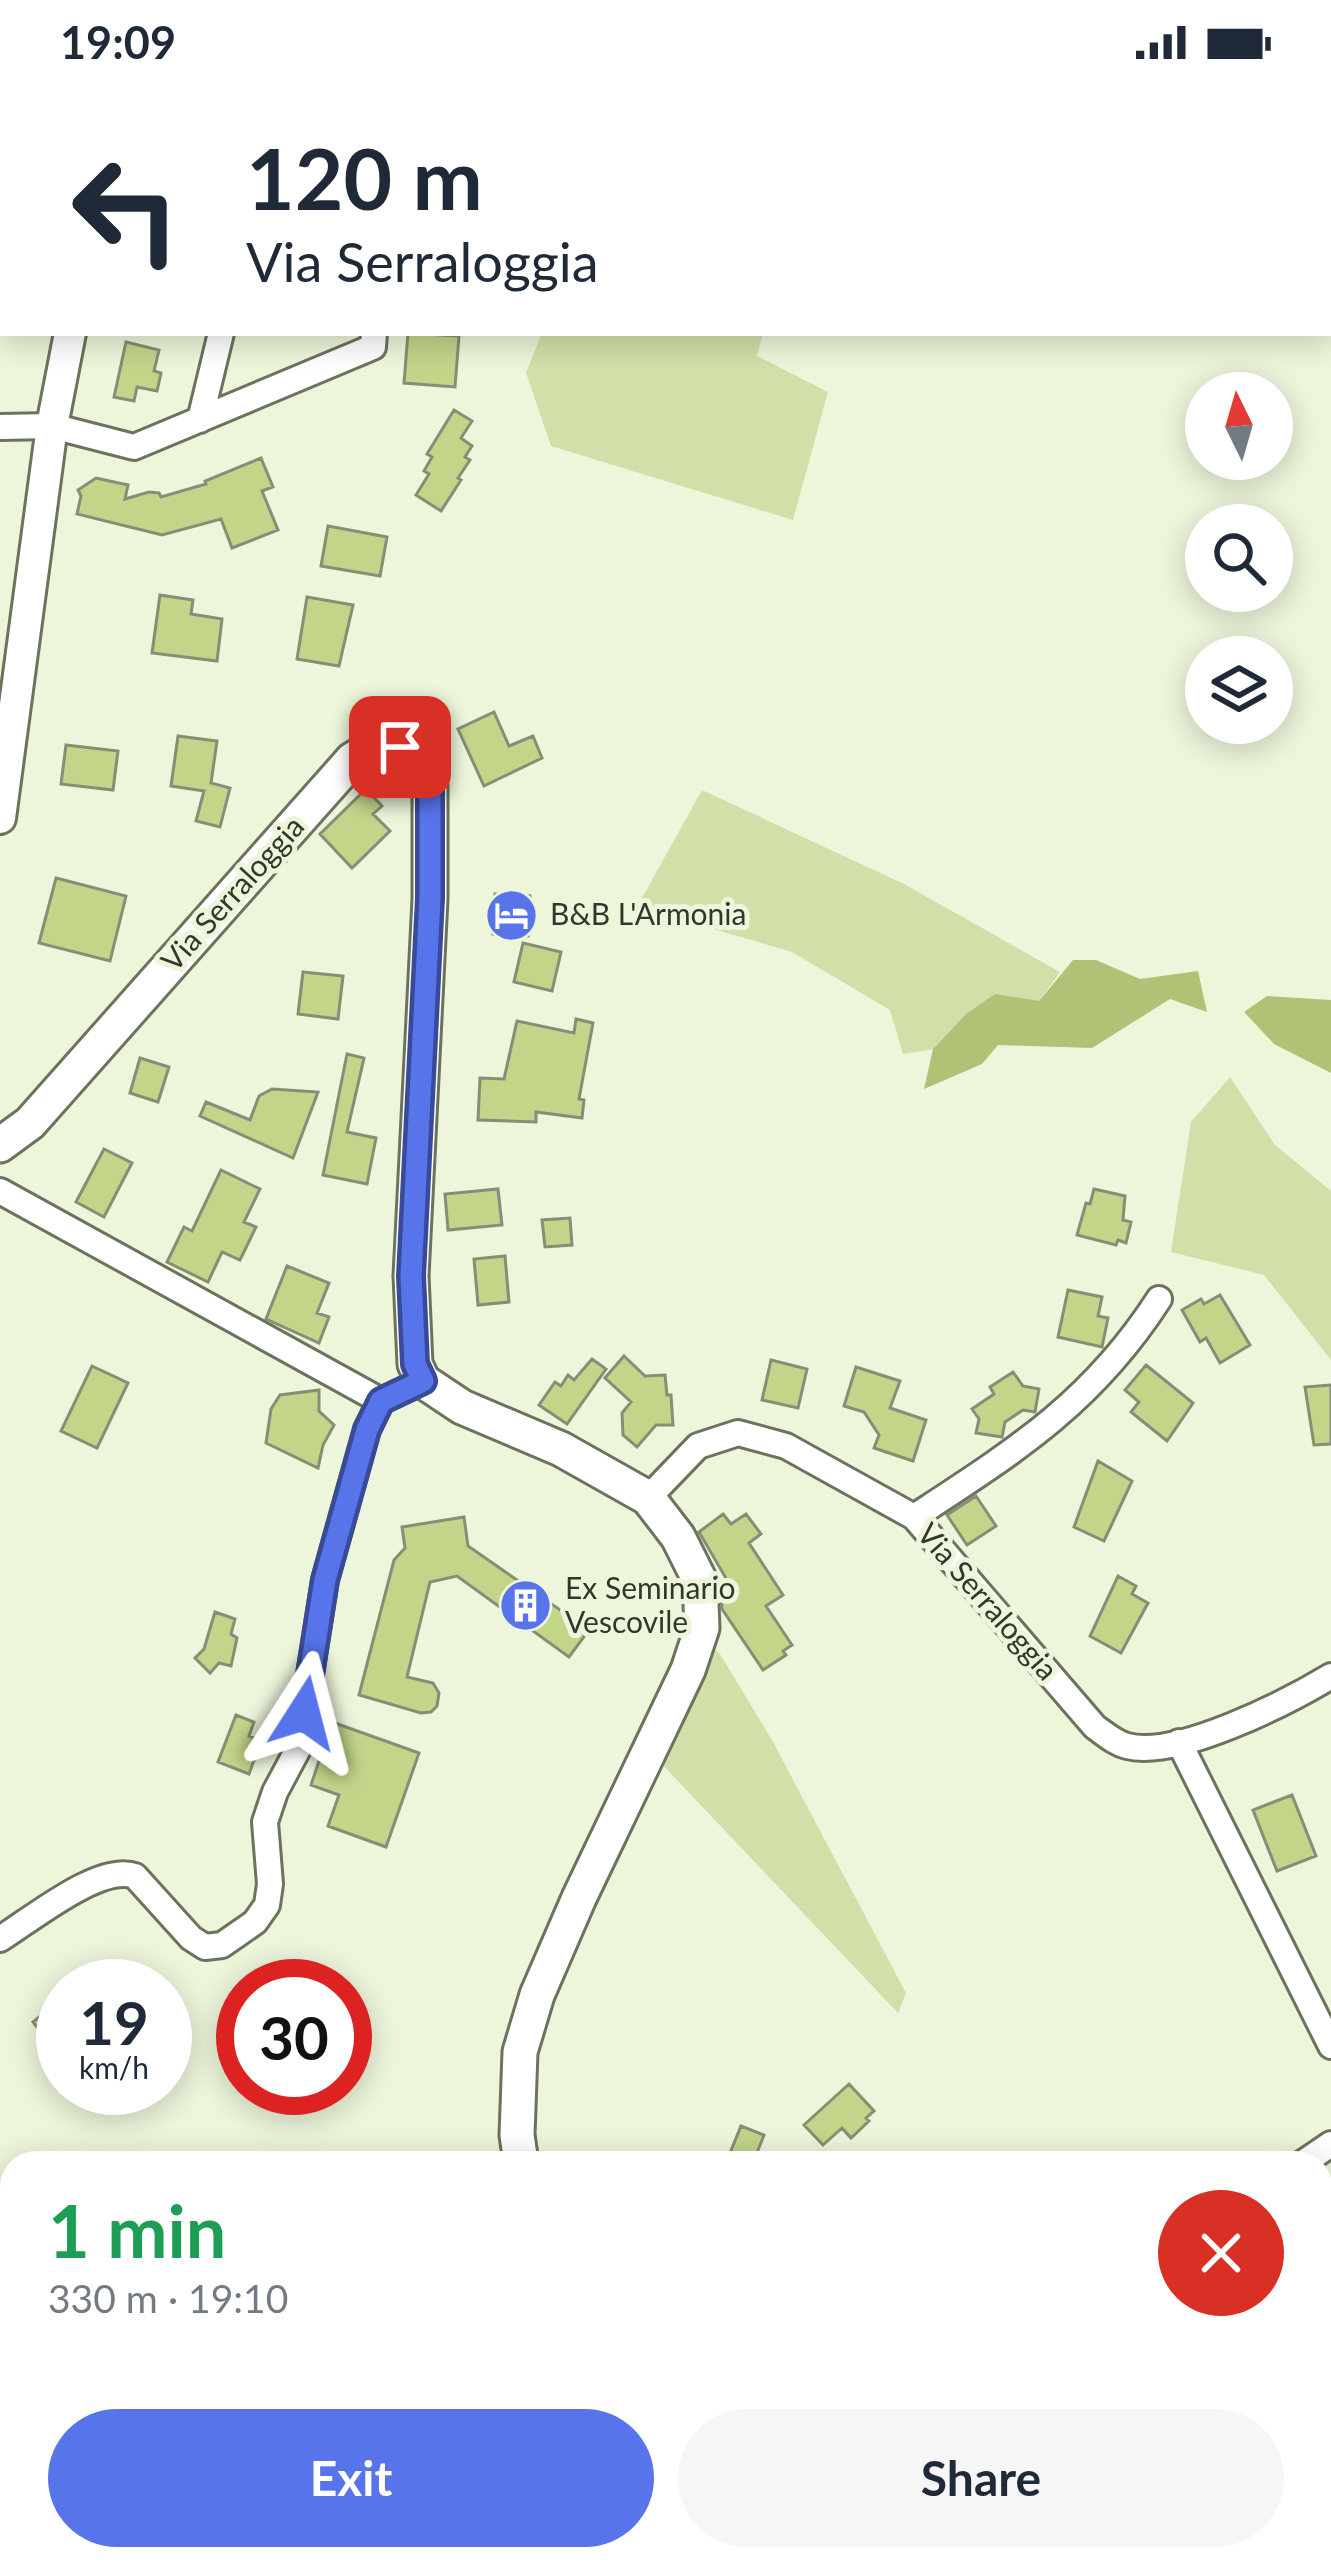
<!DOCTYPE html>
<meta charset="utf-8">
<style>
body{margin:0;font-family:Lato,sans-serif;background:#f6f6f7;color:#1f2937;height:100vh;display:flex;flex-direction:column;font-size:45px;white-space:nowrap}
*{box-sizing:border-box;margin:0}
p{font-size:39px;color:#747a83}
.icon{flex:none;width:66px;height:66px;fill:none;stroke:currentColor;stroke-width:2;stroke-linecap:round;stroke-linejoin:round}
.map{position:relative;flex:1;overflow:hidden}
.panel{position:absolute;left:0px;top:2067px;width:1332px;height:420px;display:flex;flex-direction:column;background:#fff;border-radius:36px 36px 0 0;box-shadow:0 6px 30px #0003}
.panel>*{flex:none}
.banner{position:absolute;left:0px;top:0px;width:1332px;height:252px;box-shadow:0 6px 30px #0003;background:#fff;color:#1f2937;overflow:hidden}
.needle{width:78px;rotate:355deg}
.buttons{position:absolute;left:1185px;top:288px;display:grid;gap:24px}
.buttons a{display:grid;place-items:center;width:108px;height:108px;border-radius:50%;background:#fff;box-shadow:0 6px 30px #0003;font-size:60px}
.speed{position:absolute;left:36px;top:1875px;display:flex;gap:24px;font-size:60px;font-weight:700;text-align:center}
.speed>*{display:grid;place-content:center;width:156px;height:156px;border-radius:50%;background:#fff;box-shadow:0 6px 30px #0003;line-height:1}
.speed small{font-size:30px;font-weight:400}
.speed .limit{border:18px solid #d22;background:#fff;color:#111}
.pin{position:absolute;display:grid;place-items:center;width:102px;height:102px;color:#fff;margin:-51px;border-radius:24px;box-shadow:0 6px 18px #0006}
.me{position:absolute;width:132px;margin:-66px;rotate:9deg;stroke-linejoin:round;filter:drop-shadow(0 0 9px #0008)}
.turn{display:flex;align-items:center;gap:42px;height:252px;padding:0 48px;font-size:54px}
.turn .icon{width:156px;height:156px;stroke-width:2.5}
.turn b{display:block;font-size:84px;line-height:102px}
.round{display:grid;place-items:center;flex:none;width:126px;height:126px;border-radius:63px;background:#f6f6f7}
.overview{display:flex;align-items:center;justify-content:space-between;height:204px;padding:0 48px}
h1{font-size:72px;font-weight:700;line-height:90px;color:#1e9e55}
.cta{display:flex;gap:24px;margin-top:auto;padding:24px 48px}
.cta a{flex:1;height:138px;border-radius:72px;background:#5874ea;color:#fff;font-size:48px;font-weight:700;line-height:138px;text-align:center}
.cta a+a{background:#f6f6f7;color:#1f2937}
.status{display:flex;justify-content:space-between;align-items:center;height:84px;padding:0 60px;background:#fff;direction:ltr}
.status svg{height:33px;fill:currentColor}
.map>svg:first-child{display:block}
</style>
<div class="status"><b>19:09</b><svg viewBox="0 0 49 12"><path d="M0 12V9h3v3zM5 12V6h3v6zM10 12V3h3v9zM15 12V0h3v12zM26 1h20v11H26zM47 4h2v5h-2z"/></svg></div>
<div class="map">
<svg width="1331" height="2487" viewBox="0 0 1331 2487">
<rect width="100%" height="100%" fill="#edf5db"/>
<path fill="#d1e0a9" d="M 542,249 L 763,249 L 757,272 L 828,308 L 793,436 L 551,362 L 526,289 Z
M 702,706 L 904,800 L 1060,888 L 1039,917 L 966,930 L 933,965 L 903,970 L 890,926 L 792,868 L 637,823 Z
M 1230,993 L 1275,1061 L 1331,1107 L 1331,1276 L 1264,1191 L 1171,1168 L 1191,1038 Z
M 704,1557 L 720,1570 L 773,1658 L 906,1909 L 898,1929 L 656,1674 Z"/>
<path fill="#afc276" d="M 1073,876 L 1096,876 L 1140,895 L 1198,887 L 1207,928 L 1170,915 L 1092,964 L 998,961 L 982,980 L 924,1005 L 933,965 L 966,930 L 995,910 L 1039,917 Z
M 1267,912 L 1331,916 L 1331,989 L 1274,960 L 1244,928 Z"/>
<path fill="#c2d589" stroke="#878e76" stroke-width="3" d="M 408,249 L 459,252 L 455,303 L 404,299 Z
M 126,258 L 159,266 L 154,287 L 161,289 L 157,307 L 137,303 L 134,317 L 114,313 Z
M 454,326 L 472,337 L 461,354 L 472,362 L 465,373 L 470,376 L 458,394 L 461,396 L 441,427 L 416,411 L 429,390 L 424,387 L 432,373 L 427,370 Z
M 261,374 L 273,403 L 262,407 L 278,446 L 232,464 L 221,435 L 162,451 L 77,430 L 81,412 L 78,406 L 96,394 L 128,401 L 125,415 L 149,408 L 159,409 L 161,413 L 206,400 L 205,397 Z
M 328,442 L 387,453 L 380,492 L 321,482 Z
M 160,511 L 193,516 L 191,530 L 222,535 L 217,577 L 152,569 Z
M 307,513 L 353,521 L 339,582 L 297,575 Z
M 494,628 L 509,662 L 533,652 L 542,674 L 484,702 L 458,645 Z
M 178,652 L 217,657 L 211,699 L 230,704 L 220,743 L 196,737 L 204,707 L 171,702 Z
M 66,661 L 118,667 L 113,706 L 61,700 Z
M 366,705 L 382,722 L 373,730 L 390,747 L 352,784 L 320,750 Z
M 56,794 L 126,812 L 110,877 L 39,859 Z
M 495,810 L 530,812 L 528,852 L 493,850 Z
M 523,859 L 561,868 L 552,907 L 514,898 Z
M 303,888 L 343,892 L 338,935 L 298,930 Z
M 576,935 L 593,939 L 579,1015 L 584,1016 L 582,1034 L 536,1028 L 536,1038 L 478,1036 L 480,994 L 504,995 L 517,937 L 574,949 Z
M 347,970 L 364,974 L 347,1048 L 376,1054 L 367,1100 L 323,1091 Z
M 140,974 L 169,983 L 158,1018 L 130,1009 Z
M 272,1005 L 318,1008 L 293,1074 L 200,1032 L 206,1018 L 250,1036 L 259,1012 Z
M 104,1065 L 132,1079 L 104,1133 L 76,1118 Z
M 221,1086 L 260,1105 L 244,1138 L 256,1143 L 240,1176 L 222,1168 L 208,1198 L 167,1178 L 184,1143 L 192,1147 Z
M 498,1105 L 502,1141 L 448,1146 L 445,1110 Z
M 1094,1105 L 1125,1112 L 1123,1136 L 1131,1138 L 1126,1159 L 1118,1156 L 1116,1161 L 1077,1151 L 1086,1119 L 1090,1120 Z
M 570,1134 L 572,1161 L 545,1163 L 542,1136 Z
M 505,1172 L 509,1218 L 478,1221 L 474,1175 Z
M 287,1182 L 329,1199 L 317,1229 L 329,1233 L 319,1259 L 266,1235 Z
M 1068,1206 L 1102,1213 L 1098,1232 L 1108,1234 L 1102,1263 L 1058,1253 Z
M 1220,1211 L 1250,1261 L 1220,1279 L 1206,1254 L 1200,1258 L 1182,1226 L 1201,1215 L 1204,1220 Z
M 624,1272 L 645,1292 L 665,1291 L 667,1311 L 671,1311 L 673,1341 L 656,1341 L 637,1363 L 623,1351 L 622,1329 L 631,1318 L 605,1294 Z
M 592,1275 L 606,1285 L 567,1340 L 539,1321 L 555,1298 L 561,1302 L 568,1291 L 574,1296 Z
M 771,1276 L 807,1285 L 798,1324 L 762,1316 Z
M 1146,1281 L 1193,1319 L 1167,1357 L 1131,1328 L 1139,1318 L 1125,1306 Z
M 92,1282 L 128,1299 L 97,1364 L 61,1347 Z
M 856,1283 L 900,1297 L 890,1324 L 926,1336 L 913,1377 L 874,1364 L 879,1351 L 864,1328 L 844,1322 Z
M 1013,1288 L 1023,1302 L 1039,1305 L 1035,1328 L 1023,1326 L 1005,1338 L 1002,1353 L 976,1349 L 979,1335 L 972,1325 L 994,1310 L 990,1303 Z
M 1331,1301 L 1331,1360 L 1314,1361 L 1305,1303 Z
M 319,1306 L 319,1327 L 334,1341 L 323,1361 L 318,1384 L 266,1359 L 271,1325 L 280,1311 Z
M 1098,1377 L 1132,1397 L 1104,1457 L 1074,1443 Z
M 976,1412 L 996,1442 L 967,1461 L 947,1431 Z
M 723,1430 L 731,1440 L 746,1430 L 761,1450 L 749,1459 L 783,1511 L 766,1522 L 792,1561 L 783,1567 L 786,1571 L 763,1586 L 722,1525 L 721,1499 L 727,1496 L 699,1448 Z
M 464,1433 L 468,1462 L 589,1546 L 569,1573 L 457,1492 L 430,1498 L 407,1593 L 433,1599 L 439,1609 L 437,1622 L 431,1628 L 421,1629 L 359,1611 L 394,1476 L 405,1464 L 402,1443 Z
M 1118,1492 L 1136,1502 L 1132,1510 L 1148,1519 L 1121,1569 L 1090,1552 Z
M 215,1528 L 235,1535 L 231,1550 L 237,1554 L 231,1582 L 219,1579 L 210,1589 L 195,1574 L 204,1565 Z
M 236,1631 L 254,1638 L 249,1652 L 261,1657 L 249,1690 L 218,1678 Z
M 332,1638 L 419,1669 L 386,1763 L 328,1742 L 339,1711 L 311,1701 Z
M 1292,1711 L 1316,1772 L 1277,1787 L 1253,1726 Z
M 49,1925 L 63,1943 L 63,1977 L 33,1938 Z
M 849,2000 L 874,2027 L 866,2034 L 869,2037 L 851,2054 L 842,2044 L 823,2061 L 804,2041 Z
M 741,2042 L 764,2051 L 753,2079 L 726,2079 Z"/>
<g fill="none" stroke-linecap="round" stroke-linejoin="round">
<defs>
<path id="minor" d="M 282,3 L 282,0
M 404,3 L 406,0
M 200,336 L 221,249
M 0,343 L 52,342 L 134,363 L 373,263 L 374,249
M 0,1107 L 381,1317
M 648,1414 L 698,1362 L 738,1349 L 786,1362 L 914,1433 L 1095,1643 C 1105,1650 1115,1659 1127,1662 C 1177,1675 1288,1618 1331,1592
M 914,1433 C 1015,1367 1092,1319 1159,1215
M 1179,1658 L 1331,1962
M 0,1855 C 31,1836 100,1779 135,1792 L 191,1854 L 205,1863 L 222,1861 L 255,1838 L 267,1821 L 270,1800 L 265,1738 L 275,1708 L 298,1665 L 325,1496 L 367,1345 L 381,1317 L 423,1297
M 1303,2079 L 1331,2060"/>
<path id="tertiary" d="M 128,3 L 129,0
M 0,734 L 52,342 L 70,249"/>
<path id="secondary" d="M 0,1061 L 30,1039 L 352,676 L 374,662 L 399,663 L 421,678 L 430,701 L 430,815 L 411,1192 L 415,1280 L 423,1297 L 462,1323 L 561,1365 L 648,1414 L 678,1453 L 700,1497 L 702,1544 L 688,1586 L 579,1814 L 537,1911 L 520,1968 L 517,2051 L 521,2079
M 499,2487 L 503,2475"/>
<path id="trunk" d="M 1320,2347 L 1331,2342
M 1320,2417 L 1331,2413
M 875,2487 L 916,2475
M 1141,2487 L 1175,2475"/>
</defs>
<use href="#minor" stroke="#6c735c" stroke-width="30"/>
<use href="#tertiary" stroke="#6c735c" stroke-width="36"/>
<use href="#secondary" stroke="#6c735c" stroke-width="39"/>
<use href="#trunk" stroke="#6c735c" stroke-width="45"/>
<use href="#minor" stroke="#fff" stroke-width="24"/>
<use href="#tertiary" stroke="#fff" stroke-width="30"/>
<use href="#secondary" stroke="#fff" stroke-width="33"/>
<use href="#trunk" stroke="#fff" stroke-width="39"/>
</g>
<g fill="none" stroke-linecap="round" stroke-linejoin="round">
<defs>
<path id="route" d="M 304,1629 L 325,1496 L 367,1346 L 381,1317 L 423,1297 L 415,1280 L 411,1192 L 430,814 L 430,701 L 422,678 L 400,663"/>
</defs>
<use href="#route" stroke="#394b98" stroke-width="30"/>
<use href="#route" stroke="#5874ea" stroke-width="21"/>
</g>
<defs>
<symbol id="hotel-disc" viewBox="-11 -11 22 22"><circle r="9.5" fill="#5874ea" stroke="#edf5db"/><path d="M-6-4.5h1.5V1H6V5H4.5V3h-9V5H-6ZM-4 0a1.8 1.8 0 1 1 3.6 0ZM.5 0V-2.5h3Q6-2.5 6 0Z" fill="#fff"/></symbol>
<symbol id="building-disc" viewBox="-11 -11 22 22"><circle r="9.5" fill="#5874ea" stroke="#edf5db"/><path d="M-4-6H4V6H1V3H-1V6H-4ZM-2.5-4.3h1.7v1.8h-1.7ZM.8-4.3h1.7v1.8H.8ZM-2.5-1h1.7V.8h-1.7ZM.8-1h1.7V.8H.8Z" fill="#fff"/></symbol>
</defs>
<g fill-rule="evenodd">
<use href="#hotel-disc" x="482" y="802" width="59" height="59"/>
<use href="#building-disc" x="496" y="1492" width="59" height="59"/>
</g>
<g text-anchor="middle" stroke-width="10" stroke-linejoin="round" paint-order="stroke">
<g font-size="30" fill="#33362c" stroke="#edf5db">
<text transform="translate(233 810) rotate(-48)" y="10">Via Serraloggia</text>
<text transform="translate(987 1518) rotate(49)" y="10">Via Serraloggia</text>
</g>
<g font-size="30" fill="#33362c" stroke="#edf5db" text-anchor="start">
<text x="550" y="841">B&amp;B L'Armonia</text>
<text x="565" y="1515">Ex Seminario<tspan x="565" dy="34">Vescovile</tspan></text>
</g>
</g>
</svg>
<div class="buttons">
<a><svg class="needle" viewBox="-14 -14 28 28"><path d="M0-13l5 13h-10z" fill="#e53935"/><path d="M0 13l5-13h-10z" fill="#747a83"/></svg></a>
<a><svg class="icon" aria-label="search" viewBox="0 0 24 24"><circle cx="10" cy="10" r="6"/><path d="M15 15l6 6"/></svg></a>
<a><svg class="icon" aria-label="layers" viewBox="0 0 24 24"><path d="M12 4l9 5-9 5-9-5zM3 14l9 5 9-5"/></svg></a>
</div>
<div class="speed"><div>19<small>km/h</small></div><div class="limit">30</div></div>
<div class="pin" style="left:400px;top:663px;background:#d93025"><svg class="icon" aria-label="arrive" viewBox="0 0 24 24"><path d="M6 21V4h12l-3 4 3 4H6"/></svg></div>
<svg class="me" style="left:304px;top:1629px" viewBox="-20 -20 40 40"><path d="M0-17L14 15 0 8-14 15z" fill="#5874ea" stroke="#fff" stroke-width="4"/></svg>
<div class="banner">
<div class="turn"><svg class="icon" aria-label="left" viewBox="0 0 24 24"><path d="M17 20v-9H6M10 6l-5 5 5 5"/></svg><div><b>120 m</b>Via Serraloggia</div></div>
</div>
<section class="panel">
<div class="overview"><div><h1>1 min</h1><p>330 m · 19:10</p></div><a class="round" style="background:#d93025;color:#fff"><svg class="icon" aria-label="close" viewBox="0 0 24 24"><path d="M6 6l12 12M18 6L6 18"/></svg></a></div>
<div class="cta"><a>Exit</a><a>Share</a></div>
</section>
</div>
